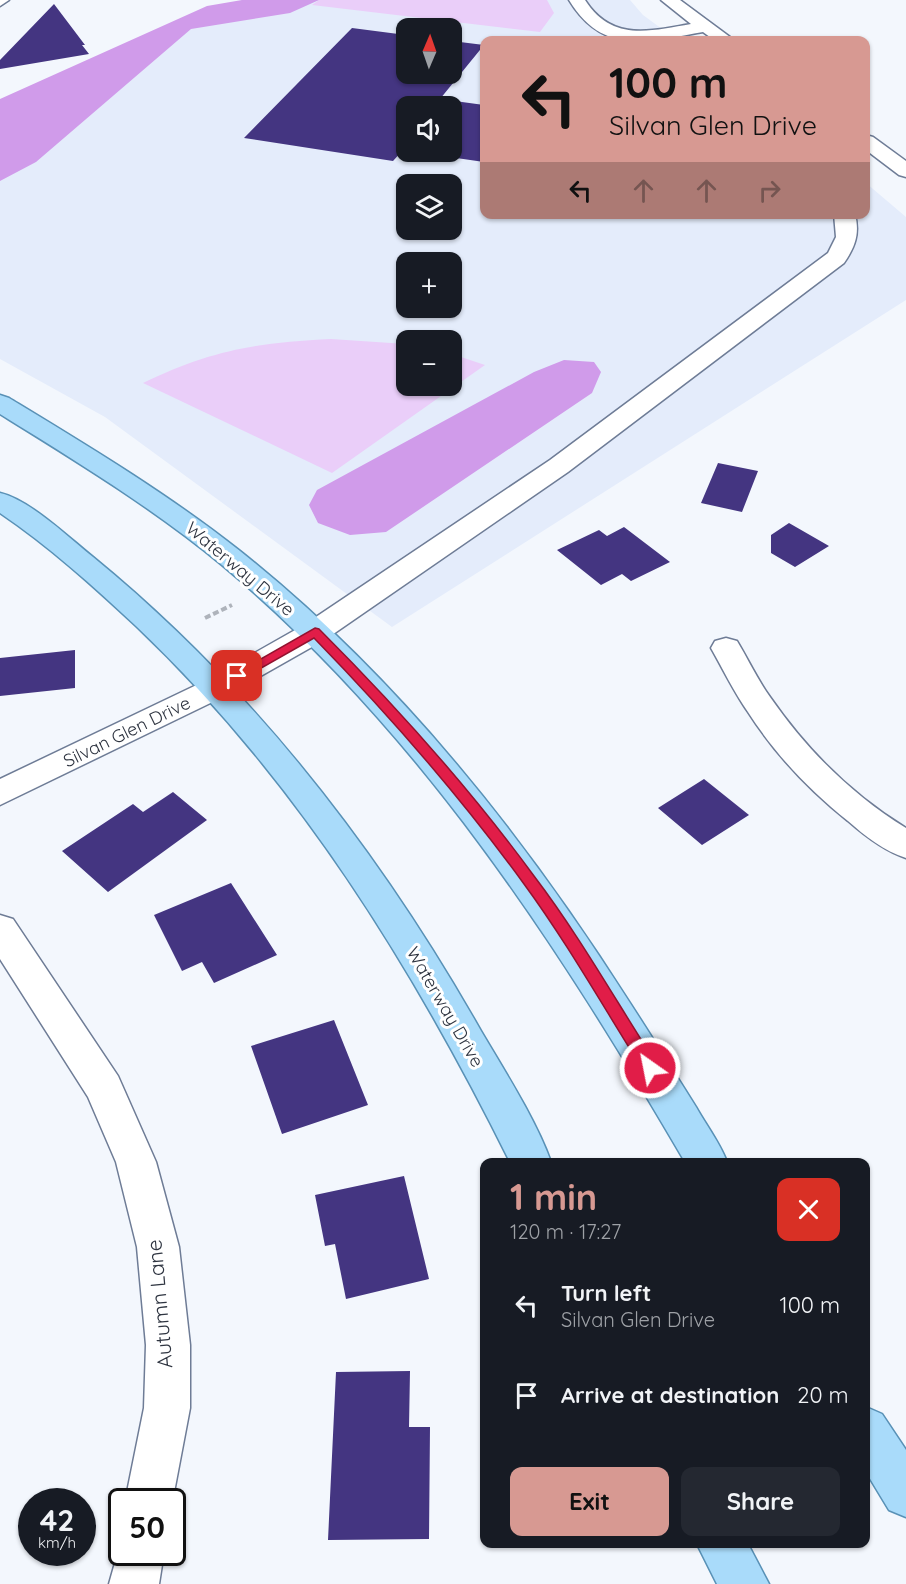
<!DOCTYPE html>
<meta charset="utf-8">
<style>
body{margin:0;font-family:Quicksand,sans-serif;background:#242831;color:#f1f3f6;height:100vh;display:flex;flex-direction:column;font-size:22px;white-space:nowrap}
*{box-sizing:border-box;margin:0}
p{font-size:20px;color:#9ea1a6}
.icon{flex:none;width:33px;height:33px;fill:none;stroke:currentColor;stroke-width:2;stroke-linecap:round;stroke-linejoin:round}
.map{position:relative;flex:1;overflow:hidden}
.panel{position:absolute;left:480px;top:1158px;width:390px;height:390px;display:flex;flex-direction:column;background:#171b24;border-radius:12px;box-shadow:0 2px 4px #0004}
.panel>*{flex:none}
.hud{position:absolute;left:480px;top:36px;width:390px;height:183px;border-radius:12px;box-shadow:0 2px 4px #0004;background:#d79992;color:#111;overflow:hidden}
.needle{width:39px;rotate:2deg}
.buttons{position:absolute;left:396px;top:18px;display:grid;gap:12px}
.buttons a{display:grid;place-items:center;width:66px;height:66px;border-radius:12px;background:#171b24;box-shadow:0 2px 4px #0004;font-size:30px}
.speed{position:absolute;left:18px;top:1488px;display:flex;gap:12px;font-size:30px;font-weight:700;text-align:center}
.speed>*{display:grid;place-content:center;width:78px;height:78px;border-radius:50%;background:#171b24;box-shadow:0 2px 4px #0004;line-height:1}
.speed small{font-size:15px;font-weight:400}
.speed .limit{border:3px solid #111;border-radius:9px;background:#fff;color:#111}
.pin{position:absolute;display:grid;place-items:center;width:51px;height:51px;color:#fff;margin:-26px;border-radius:12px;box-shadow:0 3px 9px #0006}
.me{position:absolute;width:66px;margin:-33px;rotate:327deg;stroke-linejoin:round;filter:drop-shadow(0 0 4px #0008)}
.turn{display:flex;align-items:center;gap:21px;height:126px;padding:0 30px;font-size:27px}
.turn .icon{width:78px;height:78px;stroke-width:2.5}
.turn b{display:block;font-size:42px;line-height:51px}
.lanes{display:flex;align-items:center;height:57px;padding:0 30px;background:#0003;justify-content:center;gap:30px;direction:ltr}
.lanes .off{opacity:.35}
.round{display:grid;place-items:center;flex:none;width:63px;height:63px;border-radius:12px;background:#242831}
.overview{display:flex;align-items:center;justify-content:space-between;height:102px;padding:0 30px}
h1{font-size:36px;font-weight:700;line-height:45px;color:#d79992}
.button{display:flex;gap:12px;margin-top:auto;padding:12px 30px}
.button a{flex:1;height:69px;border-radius:12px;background:#d79992;color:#111;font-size:24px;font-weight:700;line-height:69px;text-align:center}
.button a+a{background:#242831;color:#f1f3f6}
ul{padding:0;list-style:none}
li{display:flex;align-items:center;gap:18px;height:90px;padding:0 30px}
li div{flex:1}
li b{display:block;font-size:22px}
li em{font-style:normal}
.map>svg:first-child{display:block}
</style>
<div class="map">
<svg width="906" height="1584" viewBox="0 0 906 1584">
<rect width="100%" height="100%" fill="#f3f7fd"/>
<path fill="#e4ecfb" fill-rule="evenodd" d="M 242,0 L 630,0 L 643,15 L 677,40 L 484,40 L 484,214 L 866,214 L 866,183 L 906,217 L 906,300 L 392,627 L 105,417 L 0,359 L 0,174 L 140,57 ZM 406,28 L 452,28 L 452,74 L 406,74 ZM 406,106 L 452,106 L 452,152 L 406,152 ZM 406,184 L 452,184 L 452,230 L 406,230 ZM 406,262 L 452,262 L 452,308 L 406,308 ZM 406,340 L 452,340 L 452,386 L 406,386 Z"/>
<path fill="#eacef9" d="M 319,0 L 547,0 L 554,13 L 540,32 L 312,5 Z
M 331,339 L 406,344 L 406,386 L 452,386 L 452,354 L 485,365 L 332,473 L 143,383 C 212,350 255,343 331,339 Z"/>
<path fill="#d09bea" d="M 242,0 L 319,0 L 290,13 L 191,29 L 36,162 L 0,181 L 0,99 L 207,6 Z
M 564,360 L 594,362 L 601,372 L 592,393 L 386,532 L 350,535 L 318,523 L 309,505 L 317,490 L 534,372 Z"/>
<path fill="#443581" d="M 54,4 L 85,45 L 82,45 L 89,54 L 0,69 L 0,60 Z
M 352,28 L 406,35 L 406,74 L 452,74 L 452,41 L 484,45 L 440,99 L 484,105 L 484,162 L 415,152 L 452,152 L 452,106 L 406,106 L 406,150 L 403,150 L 393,161 L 244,138 Z
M 718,463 L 758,471 L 742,512 L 701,503 Z
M 789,523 L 829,546 L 795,567 L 771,553 L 771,535 Z
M 624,527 L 670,562 L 631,581 L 622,574 L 601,585 L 557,550 L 599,530 L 607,536 Z
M 75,650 L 75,688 L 0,696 L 0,658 Z
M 704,779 L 749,815 L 702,845 L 658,808 Z
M 173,792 L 207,820 L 108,892 L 62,851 L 133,804 L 143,812 Z
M 231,883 L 277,955 L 214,983 L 202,962 L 182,971 L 154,915 Z
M 334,1020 L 368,1105 L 282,1134 L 251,1046 Z
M 404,1176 L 429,1279 L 346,1299 L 335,1244 L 325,1246 L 315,1195 Z
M 410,1371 L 409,1427 L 430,1427 L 429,1539 L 328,1540 L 336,1372 Z"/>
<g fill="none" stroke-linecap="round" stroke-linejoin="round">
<defs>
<path id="minor" d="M 0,0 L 9,0 L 0,6 Z
M 569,0 L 585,0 C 612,42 649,31 691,24 L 661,0 L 680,0 L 734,40 L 714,40 L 703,32 C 647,42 603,56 569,0 Z
M 866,135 L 873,137 L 906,161 L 906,177 L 899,175 L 866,150 Z
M 834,214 L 855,214 C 860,234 855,247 844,263 L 568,472 L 326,639 L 229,694 L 0,805 L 0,779 L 207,680 L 304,625 L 550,460 L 828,253 L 836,237 Z
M 726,638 L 737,641 C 748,659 757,679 770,697 C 806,749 852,795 906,828 L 906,858 C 884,851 865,836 848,821 C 809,790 775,754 748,712 C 734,692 723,669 711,648 L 715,641 Z
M 0,915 L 13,919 L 118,1076 L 156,1162 L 179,1247 L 190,1345 L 190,1408 L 172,1503 L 125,1502 L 144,1408 L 146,1345 L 137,1247 L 116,1162 L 88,1097 L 0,959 Z
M 122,1538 L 122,1552 L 164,1552 L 159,1584 L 109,1584 Z"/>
<path id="major" d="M 0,395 L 9,398 C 88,446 168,494 240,551 C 397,676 523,835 630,1003 C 652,1037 674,1072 696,1107 C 706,1125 720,1143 727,1162 L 685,1162 C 557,943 419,730 222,565 C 153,508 76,461 0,414 Z
M 0,493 C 30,500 68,537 93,557 C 253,688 379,851 481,1031 C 504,1070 536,1120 551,1162 L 510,1162 C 412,965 297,779 136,626 C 93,586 49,546 0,513 Z
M 866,1407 L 882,1414 L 906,1450 L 906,1517 L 889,1510 L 866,1472 Z
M 697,1544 L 748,1544 L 769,1584 L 717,1584 Z"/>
</defs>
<use href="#minor" stroke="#6e7c96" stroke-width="3"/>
<use href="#major" stroke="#5991b6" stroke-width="3"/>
<path stroke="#aeb3bb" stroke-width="4" stroke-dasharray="6 3" stroke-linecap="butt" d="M 205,618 L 232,605"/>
<use href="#minor" fill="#fff" fill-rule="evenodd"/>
<use href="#major" fill="#a9dbfa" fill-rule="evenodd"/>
</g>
<path fill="#e11d48" stroke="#92132f" stroke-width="1.5" d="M 315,628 L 319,629 C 397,707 469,787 534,876 C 579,935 616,1001 656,1063 L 658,1068 L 656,1073 L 645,1073 C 605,1010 568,944 524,884 C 460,796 390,716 314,638 L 242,679 L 233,679 L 231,676 Z"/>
<g text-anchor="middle" stroke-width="6" stroke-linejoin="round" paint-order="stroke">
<g font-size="18" fill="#2e3440" stroke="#fff">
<text transform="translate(240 569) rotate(40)" y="6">Waterway Drive</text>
<text transform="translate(127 732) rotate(-26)" y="6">Silvan Glen Drive</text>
<text transform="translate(445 1007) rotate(60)" y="6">Waterway Drive</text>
</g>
<g font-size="21" fill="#2e3440" stroke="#fff">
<text transform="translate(160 1304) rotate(-95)" y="7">Autumn Lane</text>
</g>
</g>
</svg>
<div class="buttons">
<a><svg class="needle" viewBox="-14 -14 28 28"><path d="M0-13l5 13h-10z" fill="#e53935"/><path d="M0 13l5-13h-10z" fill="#9ea1a6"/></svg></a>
<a><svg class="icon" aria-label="sound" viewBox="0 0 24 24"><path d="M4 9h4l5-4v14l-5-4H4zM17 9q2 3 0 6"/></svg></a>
<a><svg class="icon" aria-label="layers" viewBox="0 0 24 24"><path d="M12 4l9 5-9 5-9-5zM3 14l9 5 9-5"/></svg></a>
<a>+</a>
<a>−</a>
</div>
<div class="speed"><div>42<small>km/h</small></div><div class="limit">50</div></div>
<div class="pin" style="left:237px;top:676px;background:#d93025"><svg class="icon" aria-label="arrive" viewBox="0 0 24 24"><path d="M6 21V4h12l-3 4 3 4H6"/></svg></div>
<svg class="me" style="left:650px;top:1068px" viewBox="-20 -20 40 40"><circle r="17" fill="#e11d48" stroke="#fff" stroke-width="3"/><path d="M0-11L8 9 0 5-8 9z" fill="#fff"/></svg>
<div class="hud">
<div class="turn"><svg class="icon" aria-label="left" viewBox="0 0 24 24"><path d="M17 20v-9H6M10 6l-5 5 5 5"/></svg><div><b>100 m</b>Silvan Glen Drive</div></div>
<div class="lanes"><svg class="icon" aria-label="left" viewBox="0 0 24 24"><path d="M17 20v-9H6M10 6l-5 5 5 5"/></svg><svg class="icon off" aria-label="ahead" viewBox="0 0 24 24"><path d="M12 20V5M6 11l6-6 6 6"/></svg><svg class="icon off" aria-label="ahead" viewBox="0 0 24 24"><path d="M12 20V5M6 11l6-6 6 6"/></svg><svg class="icon off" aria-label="right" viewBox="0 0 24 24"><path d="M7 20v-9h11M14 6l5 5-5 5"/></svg></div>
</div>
<section class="panel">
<div class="overview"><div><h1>1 min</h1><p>120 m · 17:27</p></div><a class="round" style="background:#d93025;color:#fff"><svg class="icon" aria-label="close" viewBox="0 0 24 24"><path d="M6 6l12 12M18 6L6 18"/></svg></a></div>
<ul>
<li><svg class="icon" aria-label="left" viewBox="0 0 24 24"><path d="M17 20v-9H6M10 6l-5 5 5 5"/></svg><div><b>Turn left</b><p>Silvan Glen Drive</p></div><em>100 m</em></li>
<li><svg class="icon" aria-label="arrive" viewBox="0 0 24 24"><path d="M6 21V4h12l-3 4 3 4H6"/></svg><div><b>Arrive at destination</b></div><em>20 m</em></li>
</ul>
<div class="button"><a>Exit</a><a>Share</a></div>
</section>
</div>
